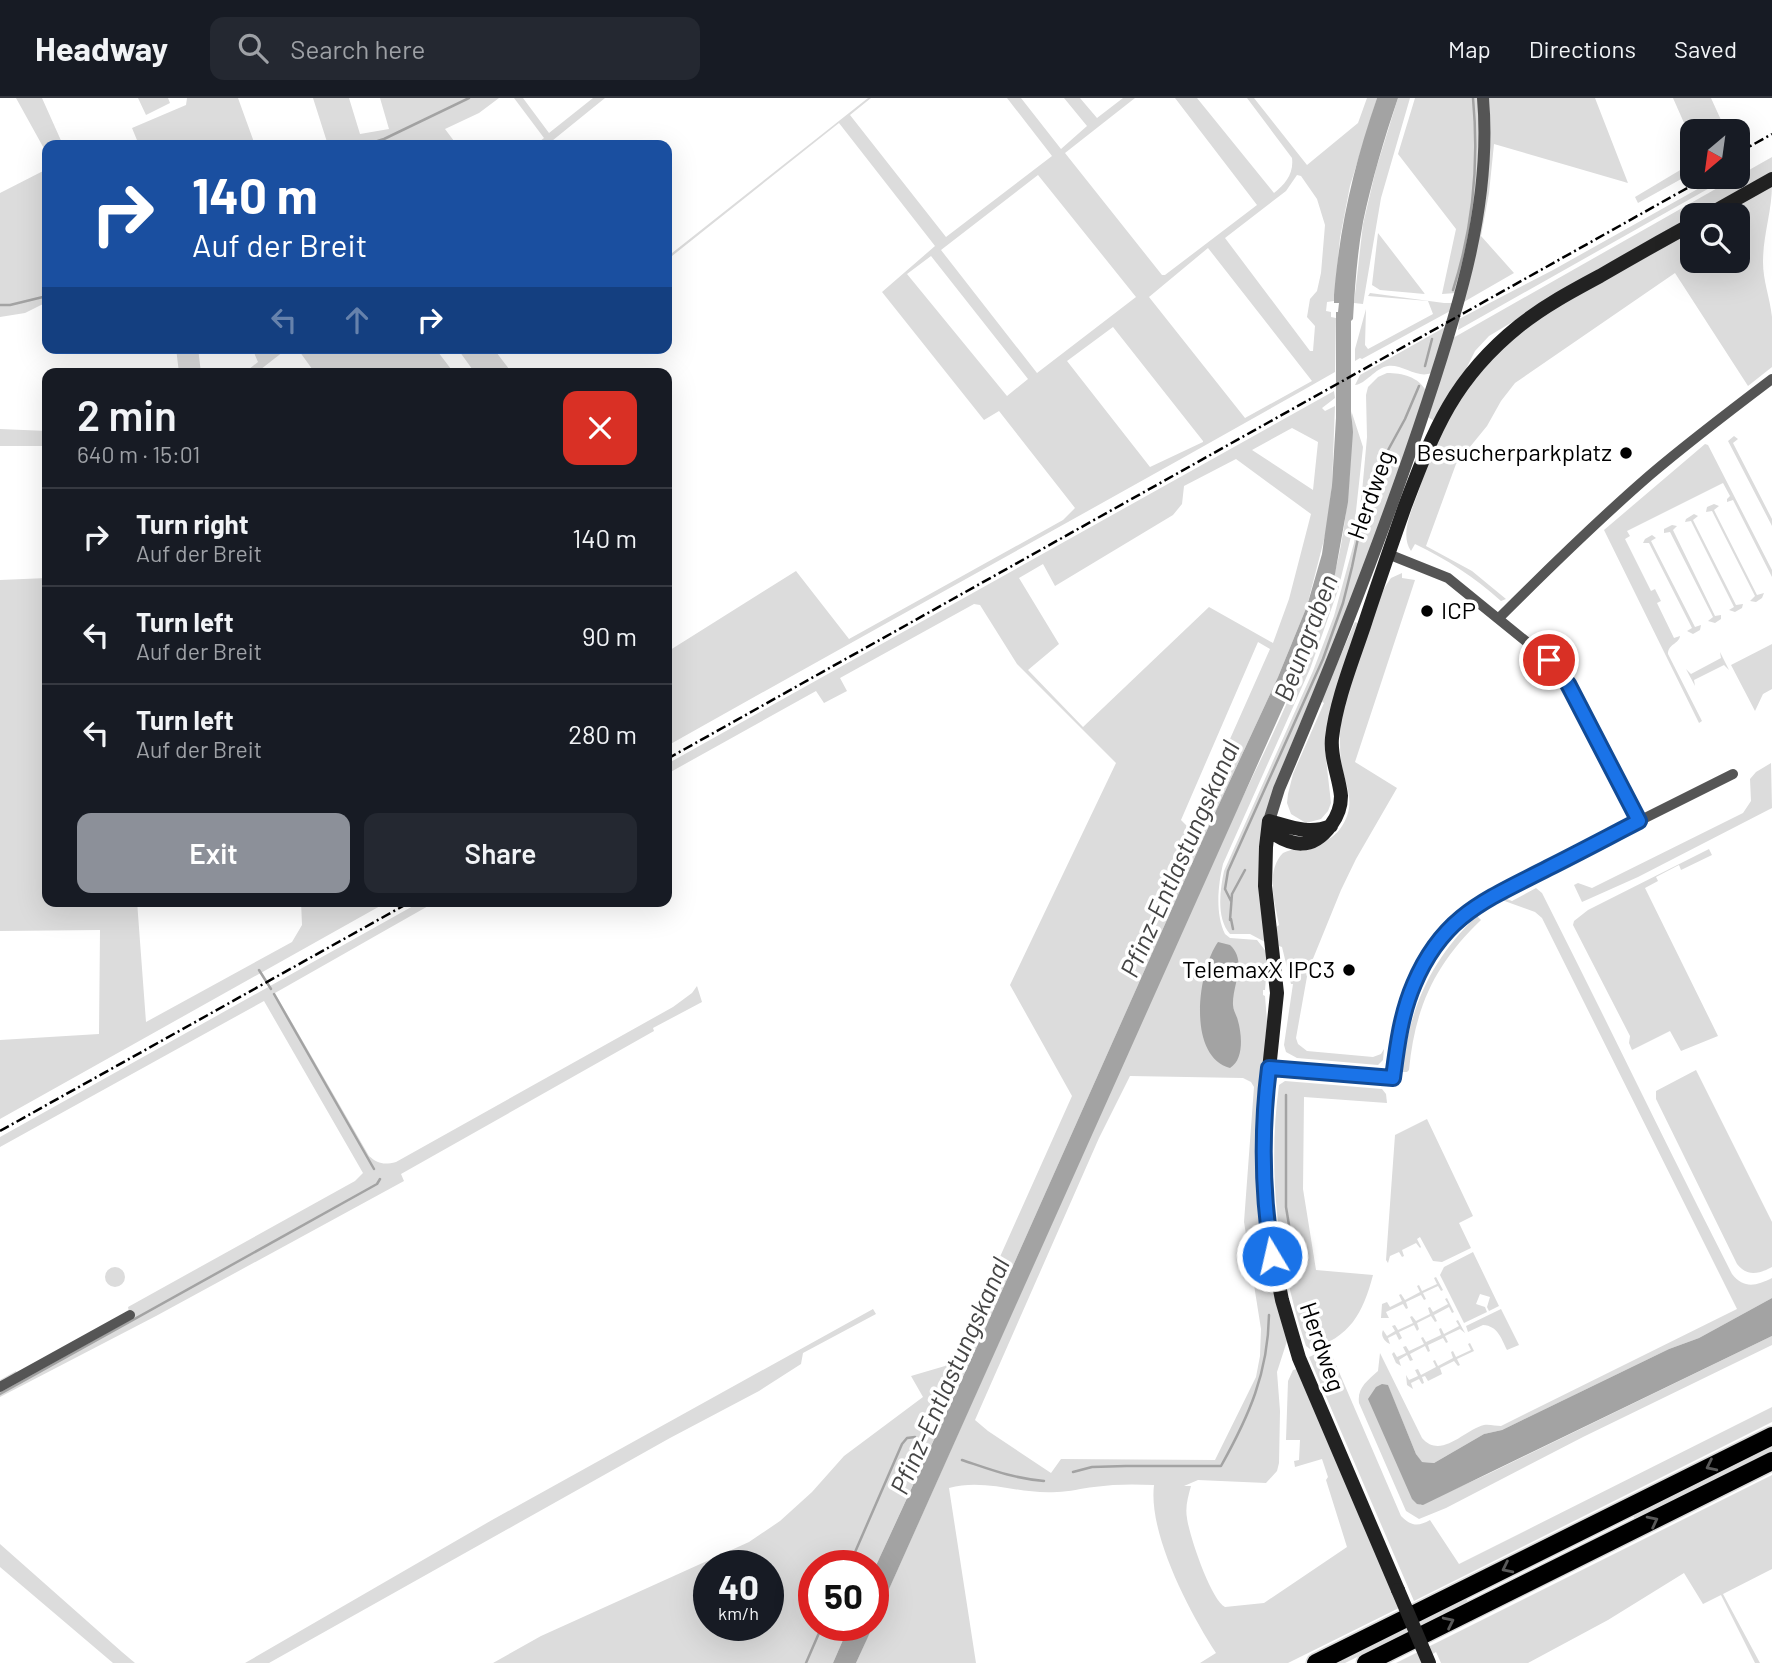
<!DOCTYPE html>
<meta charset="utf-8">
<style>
body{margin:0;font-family:Barlow,sans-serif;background:#242831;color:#f1f3f6;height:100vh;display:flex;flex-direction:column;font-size:26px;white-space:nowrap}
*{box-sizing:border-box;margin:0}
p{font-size:23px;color:#9ea1a6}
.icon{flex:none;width:38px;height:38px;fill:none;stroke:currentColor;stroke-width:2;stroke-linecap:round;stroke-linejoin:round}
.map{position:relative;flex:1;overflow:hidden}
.side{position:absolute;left:42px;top:270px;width:630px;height:539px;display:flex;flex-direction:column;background:#171b24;border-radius:14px;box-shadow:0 7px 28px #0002}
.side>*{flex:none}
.banner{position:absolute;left:42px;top:42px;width:630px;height:214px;border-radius:14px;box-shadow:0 7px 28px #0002;background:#1a4fa0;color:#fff;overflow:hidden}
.needle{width:46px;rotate:209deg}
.tools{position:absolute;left:1680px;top:21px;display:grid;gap:14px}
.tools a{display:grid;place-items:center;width:70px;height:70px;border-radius:14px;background:#171b24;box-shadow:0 7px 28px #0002;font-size:35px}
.speed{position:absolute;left:693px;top:1452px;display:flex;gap:14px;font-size:35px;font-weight:700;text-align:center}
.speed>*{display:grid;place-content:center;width:91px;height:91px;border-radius:50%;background:#171b24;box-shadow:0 7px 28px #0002;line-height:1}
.speed small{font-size:18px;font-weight:400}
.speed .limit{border:10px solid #d22;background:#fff;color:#111}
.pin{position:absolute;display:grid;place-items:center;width:60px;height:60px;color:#fff;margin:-30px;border:4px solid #fff;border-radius:50%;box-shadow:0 2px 7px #0007}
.me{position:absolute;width:77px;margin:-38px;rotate:351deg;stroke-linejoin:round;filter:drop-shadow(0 0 5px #0008)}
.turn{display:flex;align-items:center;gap:24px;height:147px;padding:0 35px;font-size:32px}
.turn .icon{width:91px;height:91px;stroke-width:2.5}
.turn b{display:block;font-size:49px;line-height:60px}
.lanes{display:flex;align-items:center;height:66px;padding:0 35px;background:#0003;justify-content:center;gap:35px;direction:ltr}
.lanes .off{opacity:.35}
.round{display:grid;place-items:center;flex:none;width:74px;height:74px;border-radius:14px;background:#242831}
.summary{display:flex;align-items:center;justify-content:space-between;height:119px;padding:0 35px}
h1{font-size:42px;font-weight:600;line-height:52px}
.button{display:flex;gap:14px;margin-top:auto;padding:14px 35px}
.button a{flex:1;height:80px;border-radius:14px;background:#8c9099;color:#fff;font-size:28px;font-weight:600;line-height:80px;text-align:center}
.button a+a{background:#242831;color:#f1f3f6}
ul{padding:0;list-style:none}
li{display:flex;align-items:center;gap:21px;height:98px;padding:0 35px;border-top:2px solid #363941}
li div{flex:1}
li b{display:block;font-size:26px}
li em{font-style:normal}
header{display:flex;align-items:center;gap:42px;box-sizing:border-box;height:98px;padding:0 35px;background:#171b24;border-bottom:2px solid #363941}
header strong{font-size:33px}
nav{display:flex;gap:38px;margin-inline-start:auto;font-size:24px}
.search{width:490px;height:63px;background:#242831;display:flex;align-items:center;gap:18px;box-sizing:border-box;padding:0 24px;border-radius:14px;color:#9ea1a6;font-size:26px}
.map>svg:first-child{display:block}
</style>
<header>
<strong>Headway</strong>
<div class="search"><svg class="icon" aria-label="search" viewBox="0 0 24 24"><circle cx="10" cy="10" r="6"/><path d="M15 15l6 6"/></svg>Search here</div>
<nav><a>Map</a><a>Directions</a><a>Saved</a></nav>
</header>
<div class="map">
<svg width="1772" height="1565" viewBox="0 0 1772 1565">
<rect width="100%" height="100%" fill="#fff"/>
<path fill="#dcdcdc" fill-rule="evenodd" d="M 16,0 L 42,0 L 63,47 L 47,47 L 47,56 Z
M 138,0 L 168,0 L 170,5 L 146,17 Z
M 187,0 L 238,0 L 255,47 L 139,47 L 132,30 L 186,7 Z
M 313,0 L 349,0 L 360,36 L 389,31 L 380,0 L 499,0 L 479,15 L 445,31 L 457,47 L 316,47 L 327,44 Z
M 514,0 L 523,0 L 549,35 L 593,0 L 605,0 L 547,47 L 535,47 L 544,40 Z
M 868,0 L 871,0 L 850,17 L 946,139 L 1052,58 L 1007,0 L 1021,0 L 1061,51 L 1087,28 L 1064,0 L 1080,0 L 1097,20 L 1123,0 L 1135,0 L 1065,55 L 1162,177 L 1165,177 L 1257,107 L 1175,0 L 1197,0 L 1274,95 C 1285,86 1294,76 1292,60 L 1247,0 L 1254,0 L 1307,67 L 1358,25 L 1367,0 L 1377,0 L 1350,88 L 1340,140 L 1334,203 L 1327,204 L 1326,213 L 1331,214 L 1331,219 L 1336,220 L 1335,274 C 1113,400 889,523 667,648 L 667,554 L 796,473 L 849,541 L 1063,422 L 1075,410 L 999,313 L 984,322 L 882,194 L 935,148 L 839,25 L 667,162 L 667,159 ZM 1038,77 L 1136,199 L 1037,275 L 941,152 ZM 1297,77 L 1301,78 L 1317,101 L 1325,127 L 1321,175 L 1317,193 L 1310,201 L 1307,219 L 1315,228 L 1313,253 L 1310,253 L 1225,140 L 1286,93 ZM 1208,150 L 1312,283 L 1245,320 L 1149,199 ZM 931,158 L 1028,281 L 1007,298 L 907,176 ZM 1113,229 L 1203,343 L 1203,344 L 1150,369 L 1067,263 Z
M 1398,0 L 1410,0 L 1381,100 L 1363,206 L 1354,205 L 1363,126 L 1376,71 Z
M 1415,0 L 1479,0 L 1483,43 L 1472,127 L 1456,195 L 1442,196 L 1456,131 L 1398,56 Z
M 1489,0 L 1595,0 L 1628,85 L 1494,46 L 1489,95 L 1481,138 L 1514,175 L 1462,205 C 1479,135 1494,72 1489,0 Z
M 1673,0 L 1711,0 L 1726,33 L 1692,33 L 1692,43 Z
M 1772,59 L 1772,76 L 1698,117 L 1692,117 L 1692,121 L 1544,205 L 1489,238 L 1475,253 L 1462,279 L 1434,323 L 1428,319 L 1453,240 Z
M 1692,65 L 1692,75 L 1638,105 L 1635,99 Z
M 47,71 L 47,204 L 25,215 L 0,219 L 0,95 Z
M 1719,79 L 1729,79 L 1458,232 L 1459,221 L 1553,172 Z
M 1772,87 C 1772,113 1763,137 1763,164 C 1763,183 1770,200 1772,219 C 1772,235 1772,252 1772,269 L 1748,288 L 1675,175 L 1515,285 L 1501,303 L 1487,328 L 1456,366 L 1426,448 L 1472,473 L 1506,501 L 1501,503 C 1473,478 1448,462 1415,446 L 1411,453 C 1399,436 1413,410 1419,392 C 1425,373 1431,354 1438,336 C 1484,233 1600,184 1692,132 L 1692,163 L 1738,163 L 1738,117 L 1718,117 Z
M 1378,135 L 1425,196 L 1380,192 L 1372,187 Z
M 1370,195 L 1444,205 L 1454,205 L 1452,212 L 1362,261 L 1360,260 L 1355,263 L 1355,251 L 1366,211 L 1365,247 L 1368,251 L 1433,216 L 1428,203 L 1368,198 Z
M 1447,228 L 1431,275 C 1418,281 1402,266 1388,268 C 1375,270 1366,286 1355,287 L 1360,277 Z
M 176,250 L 198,250 L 201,275 L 179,275 Z
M 252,250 L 288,250 L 256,275 L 244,275 L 258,264 Z
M 297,250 L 435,250 L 454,275 L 315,275 Z
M 457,250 L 493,250 L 512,275 L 475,275 Z
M 1387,275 C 1402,275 1419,279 1426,293 L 1364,472 L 1275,686 L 1265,844 L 1250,836 L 1230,836 C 1216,820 1220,792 1224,773 L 1313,573 L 1334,518 L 1354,445 L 1362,394 L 1367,339 L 1366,297 L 1368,289 L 1378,279 Z
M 1334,293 L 1335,300 L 1322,310 L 1325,313 L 1335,308 L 1332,387 L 1327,430 L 1307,508 L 1278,579 L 1202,743 L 984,1233 L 949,1308 L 940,1311 L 946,1315 L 873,1474 L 873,1468 L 814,1468 L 814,1528 L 849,1528 L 833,1565 L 493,1565 L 541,1538 L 749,1444 L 780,1423 L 812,1394 L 844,1358 L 923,1299 L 911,1278 L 945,1268 L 956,1257 L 1072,998 L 1010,887 L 1116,665 L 1017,566 L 980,507 L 974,506 L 840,580 L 847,593 L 824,605 L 816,593 L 667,676 L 667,666 ZM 1292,330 L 1318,344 L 1313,392 L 1252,352 ZM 1236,361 L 1311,416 L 1289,501 L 1273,545 L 1209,509 L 1083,629 L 1028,572 L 1059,546 L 1019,480 L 1043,466 L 1055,488 L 1173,417 L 1182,406 L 1184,388 ZM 1258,544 L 1270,551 L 1190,731 L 1181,722 ZM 709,1468 L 768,1468 L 768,1528 L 709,1528 Z
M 1352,315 L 1363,349 L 1355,422 L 1338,492 L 1310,571 L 1223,766 C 1218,787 1215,816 1225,836 L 1230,840 L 1257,842 L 1268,856 L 1265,892 L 1263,892 L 1263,897 L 1265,898 L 1267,923 L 1265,946 L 1266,947 L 1259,1016 L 1287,1243 L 1277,1274 L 1280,1313 L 1279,1365 L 1277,1373 L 1266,1385 L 1198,1382 L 1184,1388 L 1191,1388 C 1188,1399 1185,1409 1187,1420 C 1189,1437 1211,1502 1225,1509 L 1264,1505 L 1347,1449 L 1326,1382 L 1328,1379 L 1322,1361 L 1295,1369 L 1294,1363 L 1299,1362 L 1300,1342 L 1286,1342 L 1288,1283 L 1293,1272 L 1297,1271 L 1399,1510 L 1288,1565 L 1200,1565 L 1216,1555 C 1190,1515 1148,1436 1154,1387 C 1134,1386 1114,1386 1094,1389 C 1082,1390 1069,1394 1057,1394 C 1020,1397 986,1380 949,1390 L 976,1565 L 856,1565 L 1222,743 C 1262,657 1309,569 1334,478 C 1348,426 1351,367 1352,315 ZM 1130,978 L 1243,980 L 1251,984 L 1254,989 L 1244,1124 L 1261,1231 L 1260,1258 L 1256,1279 L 1215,1362 L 1061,1361 L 1051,1375 L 988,1333 L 975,1322 L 1099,1040 Z
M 0,331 L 47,333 L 47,348 L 0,348 Z
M 1734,338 L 1738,341 L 1733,345 L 1772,421 L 1772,428 L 1728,343 Z
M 1705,346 L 1708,347 L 1772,472 L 1772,479 L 1733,402 L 1727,404 L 1727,401 L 1730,398 L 1723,385 L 1627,433 L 1630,438 L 1625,441 L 1651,493 L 1655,491 L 1661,503 L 1657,505 L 1674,540 L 1680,538 C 1679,546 1668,546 1668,556 L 1702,623 L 1699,625 L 1604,432 Z
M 1714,406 L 1719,408 L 1714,412 L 1757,497 L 1764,495 L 1762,500 L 1756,504 L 1750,503 L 1755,498 L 1712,413 L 1706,414 L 1707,409 Z
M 1694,416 L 1698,418 L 1693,422 L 1736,507 L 1743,506 L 1742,510 L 1735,514 L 1729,512 L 1734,509 L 1691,423 L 1685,424 L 1686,421 Z
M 1672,427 L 1677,428 L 1673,432 L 1715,518 L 1721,517 L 1721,521 L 1715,525 L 1708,523 L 1713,519 L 1670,434 L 1664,435 L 1664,431 Z
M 1652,437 L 1656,440 L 1651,443 L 1695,529 L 1701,527 L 1700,532 L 1693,536 L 1687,533 L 1692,530 L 1649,445 L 1643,445 L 1645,441 Z
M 1402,475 L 1402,480 L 1415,482 L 1355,664 L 1397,690 L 1356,761 L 1341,792 L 1308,873 L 1296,940 L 1298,946 L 1307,953 L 1373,959 L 1381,956 L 1384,951 L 1383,962 L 1378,967 L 1297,960 L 1286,954 L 1284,947 L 1293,886 L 1291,886 L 1282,849 L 1279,848 L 1275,830 L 1279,827 C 1275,806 1265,773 1283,755 C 1302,746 1326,750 1340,731 C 1356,709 1348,693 1342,670 C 1340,660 1340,648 1340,638 C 1341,602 1357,567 1368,534 C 1375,516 1379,495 1391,480 Z
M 47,480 L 47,803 L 137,803 L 146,924 L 292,844 L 302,827 L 301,803 L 389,803 L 0,1021 L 0,942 L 99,936 L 100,832 L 0,833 L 0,482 Z
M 1355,524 L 1360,526 L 1325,652 L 1331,705 L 1328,713 L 1321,721 L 1306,725 L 1291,716 L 1287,705 L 1288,696 L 1293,676 L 1324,605 L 1321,603 Z
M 1772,546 L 1772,591 L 1763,596 L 1755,613 L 1731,567 Z
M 1720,554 L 1729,572 L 1724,567 L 1694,582 L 1695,588 L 1686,571 L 1691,576 L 1721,560 Z
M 1771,665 L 1772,710 L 1638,779 L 1582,804 L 1574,787 L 1578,785 L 1592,790 L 1743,715 L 1751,703 L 1750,681 L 1756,674 Z
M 1709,751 L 1712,757 L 1681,772 L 1679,767 L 1656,779 L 1658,783 L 1645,790 L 1718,938 L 1681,953 L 1670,933 L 1632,952 L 1629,945 L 1630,938 L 1573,827 L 1574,823 L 1588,812 Z
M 1536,790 L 1542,795 C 1606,921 1667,1049 1732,1176 C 1744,1191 1756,1188 1772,1180 L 1772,1200 L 1699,1240 L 1669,1251 L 1502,1332 L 1484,1336 L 1434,1365 L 1421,1364 L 1416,1356 L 1388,1288 L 1420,1407 L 1488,1376 L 1772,1238 L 1772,1247 L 1583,1339 L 1446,1410 L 1419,1421 L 1406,1413 L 1359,1305 C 1357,1290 1367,1283 1378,1273 L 1380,1255 L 1422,1340 C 1441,1362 1464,1332 1484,1327 C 1489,1326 1496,1328 1501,1328 L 1737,1211 L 1542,820 L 1535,814 L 1499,801 L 1502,799 L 1512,803 Z
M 422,803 L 437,803 L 275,895 L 369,1058 C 378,1066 384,1067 396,1064 L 673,909 L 692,895 L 697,888 L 702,904 L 653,930 L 654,933 L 401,1076 L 404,1083 L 156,1218 L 0,1299 L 0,1282 L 16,1273 L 20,1281 L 130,1219 L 128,1209 L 355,1083 L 363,1075 L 264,903 L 0,1049 L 0,1039 Z
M 1477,818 L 1481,822 C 1435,866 1415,909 1409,972 L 1407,974 L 1402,974 L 1401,961 L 1404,959 C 1413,902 1435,857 1477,818 Z
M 1696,972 L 1772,1124 L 1772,1169 C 1759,1176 1747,1179 1737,1166 L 1656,1001 L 1656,993 Z
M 1285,983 L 1382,991 L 1386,996 L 1387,1005 L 1304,999 L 1303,1091 L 1316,1172 L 1373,1177 C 1363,1215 1350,1240 1310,1251 L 1306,1248 C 1278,1165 1267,1074 1279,987 Z
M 1427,1021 L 1473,1118 L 1459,1125 L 1471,1150 L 1442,1164 L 1433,1163 L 1420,1139 L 1417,1141 L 1421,1149 L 1420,1150 L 1416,1145 L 1402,1152 L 1404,1158 L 1402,1159 L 1399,1154 L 1390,1158 L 1388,1165 L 1386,1162 L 1395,1037 Z
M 1473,1154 L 1499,1208 L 1489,1213 L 1487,1209 L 1490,1199 L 1480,1196 L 1476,1206 L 1485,1209 L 1487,1214 L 1464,1225 L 1440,1177 L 1444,1169 Z
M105 1179a10 10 0 1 1 20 0a10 10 0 1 1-20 0Z
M 1436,1179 L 1443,1192 L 1441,1193 L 1438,1188 L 1423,1195 L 1426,1201 L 1424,1202 L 1421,1197 L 1406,1204 L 1408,1210 L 1406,1211 L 1403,1206 L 1386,1214 L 1389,1220 L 1381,1220 L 1382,1206 L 1387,1204 L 1390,1209 L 1402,1203 L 1399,1197 L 1401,1196 L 1405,1202 L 1420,1194 L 1417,1188 L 1419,1187 L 1422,1193 L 1437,1186 L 1434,1180 Z
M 1447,1200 L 1454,1214 L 1452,1215 L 1449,1209 L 1434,1217 L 1437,1223 L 1435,1224 L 1431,1218 L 1417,1225 L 1419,1231 L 1417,1233 L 1414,1227 L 1399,1234 L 1402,1240 L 1399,1242 L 1396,1236 L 1388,1240 L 1390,1246 C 1385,1244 1380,1238 1383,1232 L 1387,1238 L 1395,1233 L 1392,1228 L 1395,1227 L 1398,1232 L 1413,1225 L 1410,1219 L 1412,1218 L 1416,1223 L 1430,1216 L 1428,1210 L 1430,1209 L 1433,1214 L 1448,1206 L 1445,1201 Z
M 873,1211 L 876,1216 L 803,1255 L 801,1266 L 759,1293 L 670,1340 L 269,1565 L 245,1565 L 492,1422 Z
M 1501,1211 L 1519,1247 L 1507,1252 C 1501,1240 1498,1228 1483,1227 L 1468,1234 L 1466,1228 Z
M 1458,1222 L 1465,1235 L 1460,1231 L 1445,1238 L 1448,1244 L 1446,1245 L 1443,1240 L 1428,1247 L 1430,1253 L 1428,1254 L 1425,1248 L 1410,1256 L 1413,1262 L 1410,1263 L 1407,1257 L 1399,1262 L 1401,1268 L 1396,1265 L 1392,1256 L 1394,1254 L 1397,1259 L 1406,1255 L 1403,1249 L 1406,1248 L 1409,1253 L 1424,1246 L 1421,1240 L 1423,1239 L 1426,1244 L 1441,1237 L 1439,1231 L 1441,1230 L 1444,1236 L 1459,1228 L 1456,1223 Z
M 1470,1245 L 1474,1253 L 1457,1261 L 1460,1267 L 1458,1268 L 1454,1263 L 1440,1270 L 1442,1276 L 1428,1283 L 1425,1278 L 1422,1279 L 1424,1285 L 1422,1286 L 1419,1281 L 1411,1285 L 1413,1291 L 1407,1287 L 1406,1277 L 1409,1282 L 1418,1278 L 1415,1272 L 1418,1271 L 1421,1277 L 1436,1269 L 1433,1263 L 1435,1262 L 1438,1268 L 1453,1260 L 1451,1254 L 1453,1253 L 1456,1259 L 1471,1252 L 1468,1246 Z
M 1320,1254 L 1330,1255 L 1333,1260 L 1401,1418 C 1411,1428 1418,1429 1430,1422 L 1459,1466 L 1772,1309 L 1772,1324 L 1414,1503 L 1309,1259 Z
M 1772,1349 L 1772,1353 L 1635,1421 L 1633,1418 Z
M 1772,1377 L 1772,1471 L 1723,1496 L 1760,1565 L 1755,1565 L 1721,1497 L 1703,1506 L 1684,1475 L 1608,1522 L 1528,1565 L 1441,1565 L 1436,1554 L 1422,1562 L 1423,1565 L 1396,1565 Z
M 0,1446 L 122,1554 L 135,1565 L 113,1565 L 0,1469 Z
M 1466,1501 L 1468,1504 L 1345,1565 L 1339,1565 Z"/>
<path fill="#a3a3a3" d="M 1377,0 L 1398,0 C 1384,41 1372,82 1363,124 C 1357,156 1355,189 1353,221 L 1351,223 L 1351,313 L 1353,334 L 1348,404 L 1335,476 L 1310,549 L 873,1527 L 873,1474 L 984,1233 L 1202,743 L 1278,579 L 1307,508 L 1322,456 L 1332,387 L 1336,320 L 1336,214 L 1338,214 L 1339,205 L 1334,205 L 1334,197 C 1340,126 1354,67 1377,0 Z
M 1218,844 L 1230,847 C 1248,864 1232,887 1233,907 C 1233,912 1237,918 1238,923 C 1242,937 1244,962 1230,970 C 1186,958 1198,872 1218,844 Z
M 1772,1200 L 1772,1238 L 1423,1407 L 1417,1406 L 1412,1401 L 1368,1301 L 1376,1289 L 1382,1286 L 1388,1287 L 1416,1356 L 1422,1364 L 1434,1365 L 1484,1336 L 1502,1332 L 1669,1251 L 1699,1240 Z
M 849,1528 L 873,1528 L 856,1565 L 833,1565 Z"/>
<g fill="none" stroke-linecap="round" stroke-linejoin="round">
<path stroke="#a3a3a3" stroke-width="2.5" d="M 365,47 L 384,41 L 469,0
M 1453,192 C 1473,130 1479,64 1473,0
M 0,207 L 10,207 L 47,198
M 1425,268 L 1432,241
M 1231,803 L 1225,791 L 1228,773 L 1323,561 L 1343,505 L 1352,469 L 1369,387 L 1405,321 L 1419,288
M 1231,821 L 1233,831
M 1230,822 L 1232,796 L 1245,772
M 259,872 L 271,891
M 274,896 L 374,1071
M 1286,997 L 1286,1109 L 1294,1157 L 1293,1166
M 0,1296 L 377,1086 L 380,1081
M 962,1362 C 992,1372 1012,1380 1044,1383
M 1073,1374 L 1092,1369 L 1126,1368 L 1221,1368 C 1249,1318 1268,1275 1269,1217
M 849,1468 L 902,1346 L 907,1340 L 915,1339
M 806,1565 L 822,1528"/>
<defs>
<path id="motorway" d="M 1316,1565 L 1772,1338
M 1366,1565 L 1772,1363"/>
</defs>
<use href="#motorway" stroke="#dbdbdb" stroke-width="21"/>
<path stroke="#555" stroke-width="10" d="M 1388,456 L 1448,480 L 1549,562 L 1568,586 L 1639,723
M 1499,520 C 1548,471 1598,422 1650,377 C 1690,343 1731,312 1772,281
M 1269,970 L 1393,980 C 1405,901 1417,844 1489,798 L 1733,676
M 0,1289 L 130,1217"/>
<path stroke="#555" stroke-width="12" d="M 1269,723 L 1279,691 C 1333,564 1384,436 1427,305 C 1459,208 1492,104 1483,0"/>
<path stroke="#222" stroke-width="14" d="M 1708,117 L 1772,81
M 1331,728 C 1309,737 1291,729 1269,723 L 1266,749 L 1265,788 L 1277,895 L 1263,1029 L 1264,1083 L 1270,1142 L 1282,1202 L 1299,1260 L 1398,1492
M 1268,732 C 1292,749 1312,753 1331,727 C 1337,719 1341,709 1341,698 C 1339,678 1330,660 1332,640 C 1336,603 1352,564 1364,528 C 1377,488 1391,448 1405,408 C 1434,332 1453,281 1519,228 C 1544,208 1572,193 1600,178 C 1631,160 1661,143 1692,126"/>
<use href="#motorway" stroke="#000" stroke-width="18"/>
<path stroke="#000" stroke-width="2.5" stroke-dasharray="10 3.5 2 3.5" stroke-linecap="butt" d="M 1738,55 L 1772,36
M 667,661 L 1707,79
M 0,1033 L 412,803"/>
<path stroke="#222" stroke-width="14" d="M 1398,1492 L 1429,1565"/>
</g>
<defs><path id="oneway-chevron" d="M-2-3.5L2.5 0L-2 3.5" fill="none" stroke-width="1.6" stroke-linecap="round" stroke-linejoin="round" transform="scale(1.75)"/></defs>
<g stroke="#595959">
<use href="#oneway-chevron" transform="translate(1711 1368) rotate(154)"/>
<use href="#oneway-chevron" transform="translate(1653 1423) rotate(-27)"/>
<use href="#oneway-chevron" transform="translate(1507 1470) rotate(154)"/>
<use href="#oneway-chevron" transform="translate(1449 1524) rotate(-26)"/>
</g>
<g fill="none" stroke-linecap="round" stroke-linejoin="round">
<defs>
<path id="route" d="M 1272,1158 C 1262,1095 1261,1033 1269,970 L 1393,980 C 1397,949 1401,916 1414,886 C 1443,817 1486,802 1548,770 C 1578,755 1608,739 1639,723 L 1568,586 L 1549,562"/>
</defs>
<use href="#route" stroke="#114b97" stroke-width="18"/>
<use href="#route" stroke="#1a73e8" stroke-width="12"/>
</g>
<g fill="#000" stroke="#fff" stroke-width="2.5">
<circle cx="1626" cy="355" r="7"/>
<circle cx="1427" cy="513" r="7"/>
<circle cx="1349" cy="872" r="7"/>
</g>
<g text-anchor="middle" stroke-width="7" stroke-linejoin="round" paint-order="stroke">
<g font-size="24" fill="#000" stroke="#fff" text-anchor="end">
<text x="1612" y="363">Besucherparkplatz</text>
<text x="1441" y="521" text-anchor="start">ICP</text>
<text x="1335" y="880">TelemaxX IPC3</text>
</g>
<g font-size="24" fill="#000" stroke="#fff">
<text transform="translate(1371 397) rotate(-70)" y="8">Herdweg</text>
<text transform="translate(1322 1249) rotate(71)" y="8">Herdweg</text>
</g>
<g font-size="26" font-style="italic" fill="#444" stroke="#fff">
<text transform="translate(1306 540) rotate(-69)" y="9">Beungraben</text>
<text transform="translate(1180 761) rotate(-66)" y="9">Pfinz-Entlastungskanal</text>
<text transform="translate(950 1278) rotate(-66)" y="9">Pfinz-Entlastungskanal</text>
</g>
</g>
</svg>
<div class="tools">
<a><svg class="needle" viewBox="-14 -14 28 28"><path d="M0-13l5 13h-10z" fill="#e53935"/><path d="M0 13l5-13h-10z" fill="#9ea1a6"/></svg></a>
<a><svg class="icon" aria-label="search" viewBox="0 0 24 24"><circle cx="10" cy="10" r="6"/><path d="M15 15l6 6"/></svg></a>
</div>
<div class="speed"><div>40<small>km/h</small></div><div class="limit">50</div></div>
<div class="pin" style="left:1549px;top:562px;background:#d93025"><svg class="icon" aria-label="arrive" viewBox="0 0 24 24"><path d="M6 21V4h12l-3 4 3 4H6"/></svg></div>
<svg class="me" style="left:1272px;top:1158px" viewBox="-20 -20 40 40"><circle r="17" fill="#1a73e8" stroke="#fff" stroke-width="3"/><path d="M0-11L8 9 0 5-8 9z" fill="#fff"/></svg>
<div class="banner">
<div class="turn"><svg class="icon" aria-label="right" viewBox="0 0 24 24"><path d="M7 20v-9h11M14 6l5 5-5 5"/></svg><div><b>140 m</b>Auf der Breit</div></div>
<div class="lanes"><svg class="icon off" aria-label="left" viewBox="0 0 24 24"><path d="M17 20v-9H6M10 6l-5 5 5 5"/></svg><svg class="icon off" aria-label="ahead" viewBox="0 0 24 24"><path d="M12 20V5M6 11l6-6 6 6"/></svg><svg class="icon" aria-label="right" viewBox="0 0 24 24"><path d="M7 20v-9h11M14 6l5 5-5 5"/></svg></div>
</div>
<section class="side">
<div class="summary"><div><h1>2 min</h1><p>640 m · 15:01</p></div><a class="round" style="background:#d93025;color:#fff"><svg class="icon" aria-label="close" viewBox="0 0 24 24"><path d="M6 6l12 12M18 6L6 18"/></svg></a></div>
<ul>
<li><svg class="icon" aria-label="right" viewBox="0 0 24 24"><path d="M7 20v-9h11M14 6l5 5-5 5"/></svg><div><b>Turn right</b><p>Auf der Breit</p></div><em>140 m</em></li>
<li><svg class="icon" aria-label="left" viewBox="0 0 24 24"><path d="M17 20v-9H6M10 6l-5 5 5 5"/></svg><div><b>Turn left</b><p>Auf der Breit</p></div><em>90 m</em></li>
<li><svg class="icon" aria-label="left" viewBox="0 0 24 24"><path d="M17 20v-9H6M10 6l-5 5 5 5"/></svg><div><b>Turn left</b><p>Auf der Breit</p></div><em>280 m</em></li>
</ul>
<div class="button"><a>Exit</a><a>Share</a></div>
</section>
</div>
